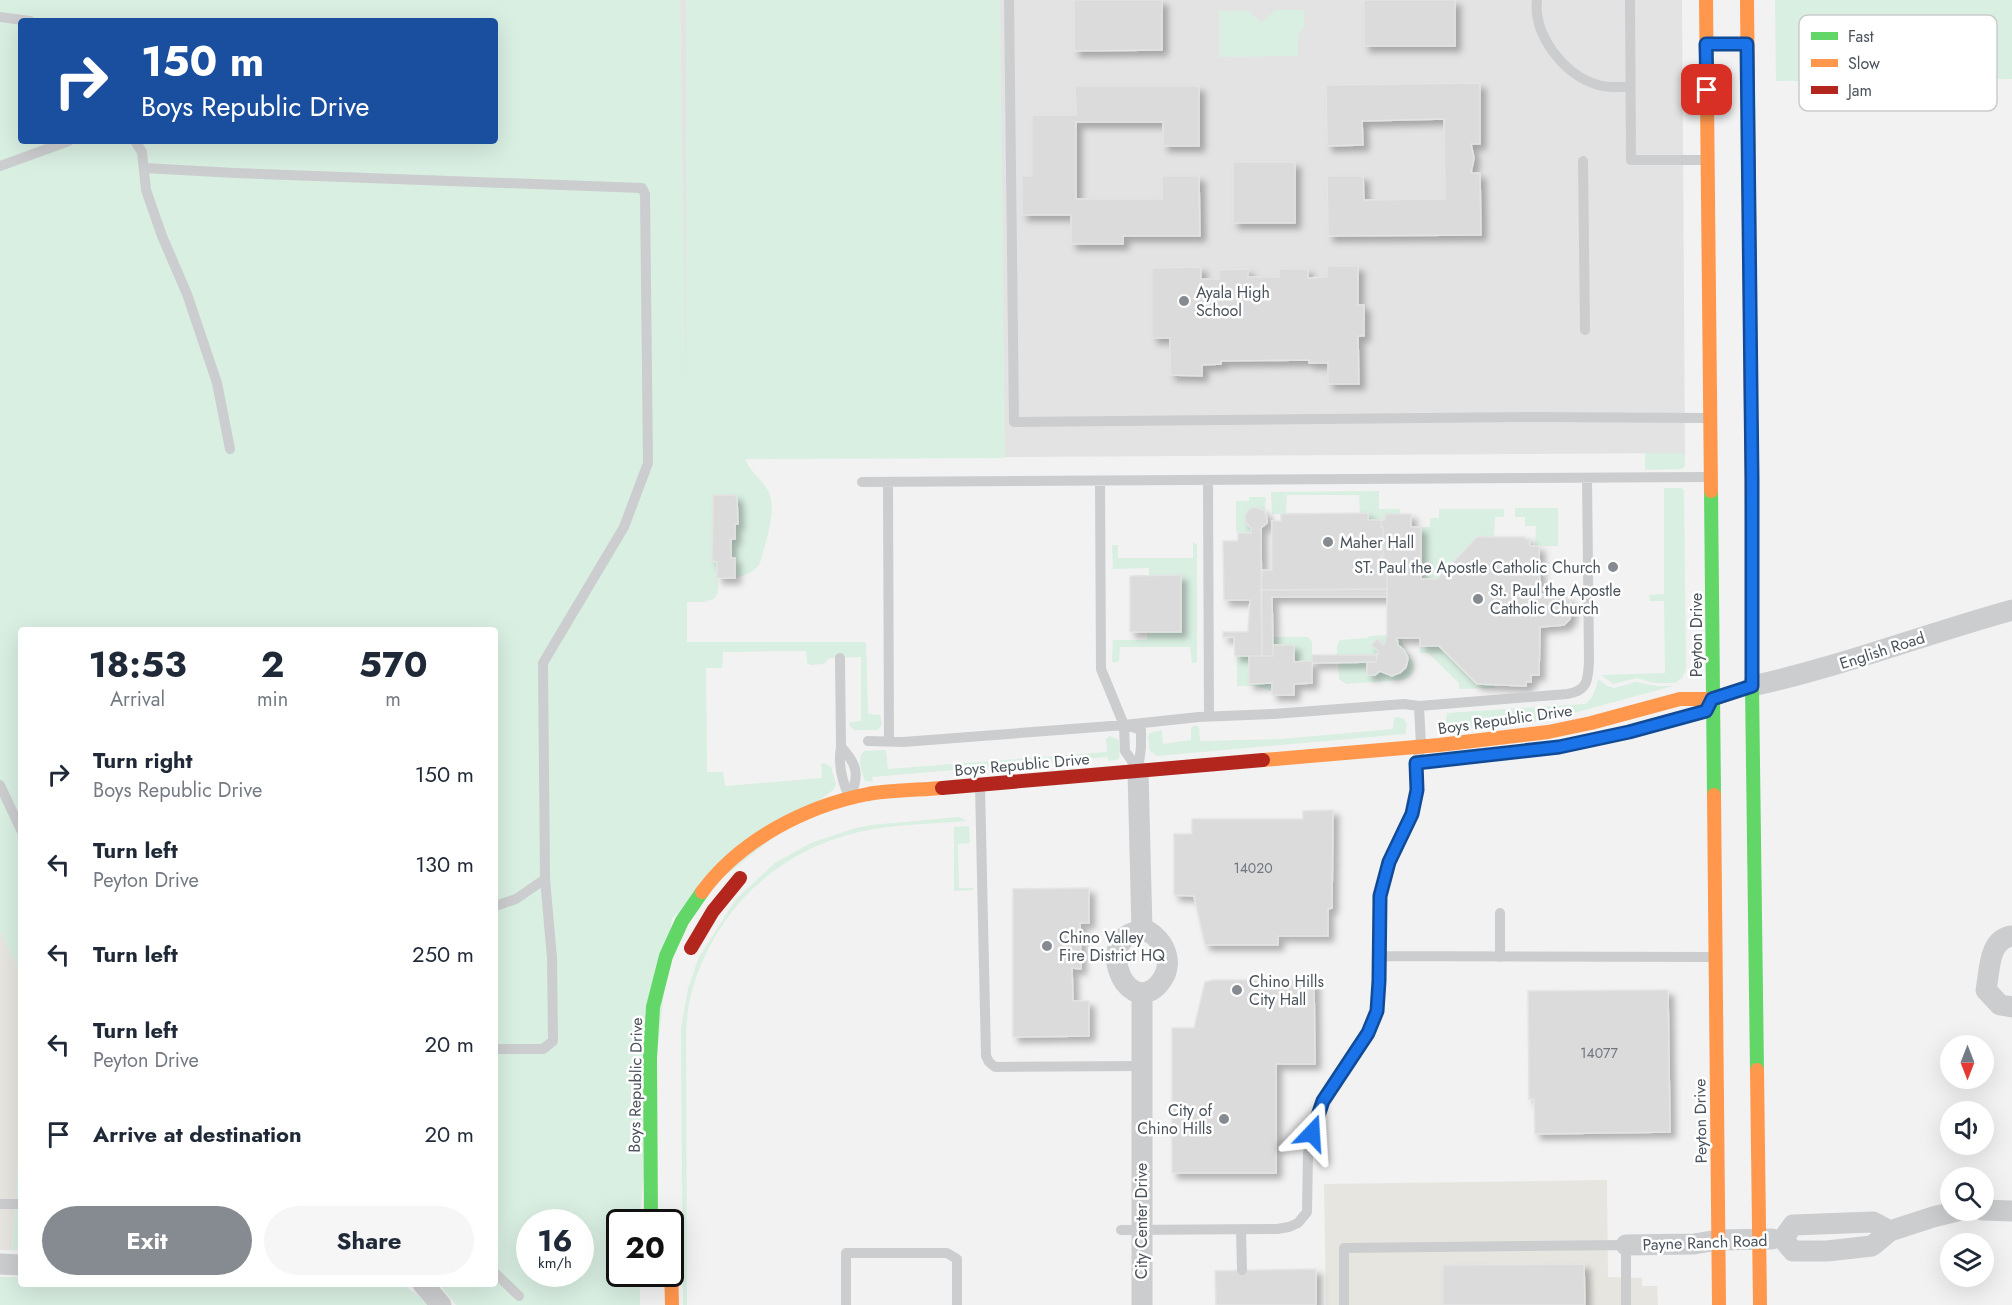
<!DOCTYPE html>
<style>
body{margin:0;font-family:Jost,sans-serif;background:#f6f6f7;color:#1f2937;height:100vh;display:flex;flex-direction:column;font-size:22px;white-space:nowrap}
*{box-sizing:border-box;margin:0}
p{font-size:20px;color:#747a83}
.icon{flex:none;width:33px;height:33px;fill:none;stroke:currentColor;stroke-width:2;stroke-linecap:round;stroke-linejoin:round}
.map{position:relative;flex:1;overflow:hidden}
.panel{position:absolute;left:18px;top:627px;width:480px;height:660px;display:flex;flex-direction:column;background:#fff;border-radius:6px;box-shadow:0 6px 24px #0002}
.panel>*{flex:none}
.banner{position:absolute;left:18px;top:18px;width:480px;height:126px;border-radius:6px;box-shadow:0 6px 24px #0002;background:#1a4fa0;color:#fff;overflow:hidden}
.needle{width:39px;rotate:180deg}
.controls{position:absolute;left:1940px;top:1035px;display:grid;gap:12px}
.controls a{display:grid;place-items:center;width:54px;height:54px;border-radius:50%;background:#fff;box-shadow:0 6px 24px #0002;font-size:30px}
.speed{position:absolute;left:516px;top:1209px;display:flex;gap:12px;font-size:30px;font-weight:700;text-align:center}
.speed>*{display:grid;place-content:center;width:78px;height:78px;border-radius:50%;background:#fff;box-shadow:0 6px 24px #0002;line-height:1}
.speed small{font-size:15px;font-weight:400}
.speed .limit{border:3px solid #111;border-radius:9px;background:#fff;color:#111}
.pin{position:absolute;display:grid;place-items:center;width:51px;height:51px;color:#fff;margin:-26px;border-radius:12px;box-shadow:0 3px 9px #0006}
.me{position:absolute;width:66px;margin:-33px;rotate:20deg;stroke-linejoin:round;filter:drop-shadow(0 0 4px #0008)}
.turn{display:flex;align-items:center;gap:21px;height:126px;padding:0 24px;font-size:27px}
.turn .icon{width:78px;height:78px;stroke-width:2.5}
.turn b{display:block;font-size:42px;line-height:51px}
.eta{display:flex;justify-content:space-evenly;align-items:center;height:102px;text-align:center}
.eta b{font-size:36px;font-weight:700;line-height:42px}
.primary-button{display:flex;gap:12px;margin-top:auto;padding:12px 24px}
.primary-button a{flex:1;height:69px;border-radius:36px;background:#858b90;color:#fff;font-size:24px;font-weight:700;line-height:69px;text-align:center}
.primary-button a+a{background:#f6f6f7;color:#1f2937}
ul{padding:0;list-style:none}
li{display:flex;align-items:center;gap:18px;height:90px;padding:0 24px}
li div{flex:1}
li b{display:block;font-size:22px}
li em{font-style:normal}
.map>svg:first-child{display:block}
</style>
<div class="map">
<svg width="2012" height="1305" viewBox="0 0 2012 1305">
<defs>
<filter id="shadow"><feDropShadow dx="5.5" dy="5.5" stdDeviation="3" flood-color="#0004"/></filter>
</defs>
<rect width="100%" height="100%" fill="#f2f2f2"/>
<path fill="#e6e5e0" d="M 0,930 L 21,975 L 21,1119 L 12,1250 L 0,1250 Z
M 1607,1180 L 1608,1277 L 1642,1278 L 1642,1286 L 1657,1286 L 1658,1305 L 1326,1305 L 1324,1184 Z"/>
<path fill="#e4e3e3" d="M 680,0 L 1682,0 L 1685,453 L 686,459 Z"/>
<path fill="#d9efe2" fill-rule="evenodd" d="M 0,0 L 680,0 L 686,392 L 686,0 L 1000,0 L 1005,458 L 745,459 C 750,471 760,478 767,489 C 779,508 765,543 760,563 C 754,573 745,575 735,578 C 731,559 729,543 735,524 L 737,524 L 737,499 L 735,495 L 713,495 L 712,499 L 712,560 L 717,562 L 718,593 L 714,599 L 703,602 L 687,602 L 687,642 L 863,642 L 866,643 L 868,714 L 880,715 L 882,725 L 877,730 L 854,730 L 849,725 L 850,722 L 861,721 L 861,657 L 829,658 L 824,664 L 811,665 L 807,663 L 806,651 L 723,652 L 722,668 L 706,668 L 707,772 L 723,772 L 725,786 L 822,778 L 821,764 L 824,763 L 831,767 L 836,784 L 834,789 L 672,918 L 639,1222 L 620,1222 L 620,1274 L 640,1274 L 640,1305 L 456,1305 L 439,1284 L 495,1284 L 495,630 L 21,630 L 21,975 L 0,930 ZM 21,21 L 495,21 L 495,141 L 21,141 ZM 530,1222 L 580,1222 L 580,1274 L 530,1274 Z
M 1775,0 L 2012,0 L 2012,79 L 1776,81 Z
M 1275,10 L 1304,10 L 1304,28 L 1298,35 L 1298,56 L 1219,57 L 1219,11 L 1249,11 L 1261,23 Z
M 1645,453 L 1685,453 L 1685,466 L 1682,469 L 1645,470 Z
M 1664,488 L 1681,488 L 1684,490 L 1686,670 L 1682,678 L 1675,683 L 1654,683 L 1637,678 L 1613,684 L 1601,675 L 1665,673 L 1664,601 L 1650,601 L 1649,595 L 1664,594 Z
M 1379,491 L 1379,509 L 1400,509 L 1400,514 L 1386,514 L 1385,520 L 1368,520 L 1367,513 L 1360,513 L 1359,495 L 1287,495 L 1286,514 L 1272,514 L 1271,492 Z
M 1249,497 L 1266,497 L 1265,511 L 1254,507 L 1248,510 L 1245,518 L 1248,526 L 1251,528 L 1251,532 L 1236,532 L 1236,501 L 1249,501 Z
M 1515,508 L 1558,508 L 1558,546 L 1535,546 L 1536,526 L 1525,526 L 1525,517 L 1515,517 Z
M 1439,509 L 1504,509 L 1504,517 L 1495,517 L 1494,537 L 1477,537 L 1437,579 L 1421,579 L 1421,527 L 1430,527 L 1430,518 L 1439,518 Z
M 1193,542 L 1197,545 L 1197,662 L 1192,663 L 1190,647 L 1120,647 L 1119,661 L 1114,663 L 1112,661 L 1113,640 L 1147,640 L 1147,632 L 1180,632 L 1180,575 L 1149,575 L 1149,568 L 1113,569 L 1112,545 L 1118,545 L 1118,558 L 1193,558 Z
M 1386,635 L 1386,643 L 1384,645 L 1377,639 L 1371,645 L 1378,651 L 1377,655 L 1337,655 L 1337,646 L 1340,640 L 1368,638 L 1369,636 Z
M 1273,637 L 1308,637 L 1312,642 L 1312,661 L 1294,662 L 1294,645 L 1273,645 Z
M 1397,638 L 1402,638 C 1402,654 1429,669 1403,680 L 1346,684 L 1339,679 L 1338,662 L 1367,662 L 1367,675 L 1375,675 L 1380,671 L 1391,676 L 1404,671 C 1410,660 1408,651 1398,645 Z
M 1420,646 L 1439,646 L 1476,684 L 1495,683 L 1495,688 L 1459,689 L 1459,683 L 1428,653 L 1420,653 Z
M 1237,656 L 1249,656 L 1249,684 L 1272,683 L 1272,691 L 1256,686 L 1237,686 Z
M 1598,679 L 1607,686 L 1614,688 L 1636,682 L 1657,686 L 1673,686 L 1544,721 L 1445,730 L 1447,713 L 1585,704 C 1595,697 1595,689 1598,679 Z
M 1397,717 L 1404,719 L 1407,725 L 1405,734 L 1157,756 L 1150,751 L 1148,738 L 1149,733 L 1162,730 L 1163,744 L 1191,740 L 1191,728 L 1195,725 L 1199,727 L 1200,741 L 1281,739 L 1393,729 L 1394,718 Z
M 1110,736 L 1119,740 L 1120,749 L 1119,759 L 1109,761 L 1107,757 L 872,777 L 873,782 L 865,781 C 862,772 856,758 864,751 L 884,750 L 886,751 L 888,769 L 1107,752 L 1106,739 Z
M 959,817 L 967,821 C 932,824 894,824 859,832 C 777,850 712,913 691,995 C 688,1006 687,1019 686,1031 L 687,1305 L 683,1305 L 681,1028 L 688,989 L 698,959 L 736,899 L 775,863 L 811,843 L 856,828 L 871,825 Z
M 969,826 L 970,843 L 958,844 L 959,888 L 973,888 L 973,890 L 954,891 L 954,827 Z
M 21,1119 L 21,1250 L 12,1250 Z
M 0,1277 L 21,1277 L 21,1284 L 402,1284 L 419,1296 L 427,1305 L 0,1305 Z"/>
<path fill="#dbdbdc" stroke="#e3e4e4" stroke-width="1.5" filter="url(#shadow)" d="M 1074,0 L 1162,0 L 1162,50 L 1074,51 Z
M 1364,0 L 1455,0 L 1455,46 L 1364,46 Z
M 1480,83 L 1480,144 L 1471,144 L 1474,158 L 1471,173 L 1480,173 L 1481,235 L 1328,236 L 1327,176 L 1363,176 L 1364,200 L 1445,199 L 1444,119 L 1362,121 L 1363,145 L 1327,146 L 1326,85 Z
M 1075,86 L 1199,86 L 1199,146 L 1163,146 L 1163,122 L 1076,122 L 1076,199 L 1162,199 L 1162,176 L 1199,176 L 1200,236 L 1123,236 L 1123,244 L 1071,244 L 1071,215 L 1022,215 L 1022,176 L 1032,176 L 1032,115 L 1076,115 Z
M 1233,162 L 1295,162 L 1295,223 L 1233,223 Z
M 1327,266 L 1358,266 L 1358,305 L 1364,305 L 1364,336 L 1358,336 L 1359,384 L 1328,384 L 1328,363 L 1309,363 L 1309,360 L 1221,361 L 1221,364 L 1202,365 L 1202,376 L 1170,375 L 1170,338 L 1152,338 L 1152,268 L 1201,267 L 1201,279 L 1219,279 L 1219,270 L 1248,269 L 1248,277 L 1279,277 L 1279,269 L 1308,269 L 1308,278 L 1327,277 Z
M 713,495 L 735,495 L 737,499 L 738,524 L 735,524 L 735,539 L 731,539 L 731,558 L 735,558 L 735,578 L 717,578 L 717,562 L 712,561 Z
M 1254,507 L 1263,510 L 1267,517 L 1267,523 L 1261,528 L 1262,656 L 1235,656 L 1234,637 L 1223,637 L 1223,632 L 1248,632 L 1250,600 L 1224,600 L 1223,541 L 1238,541 L 1238,533 L 1251,533 L 1251,528 L 1245,522 L 1245,516 L 1248,510 Z
M 1368,513 L 1368,520 L 1381,520 L 1381,527 L 1383,527 L 1383,556 L 1381,556 L 1381,569 L 1387,569 L 1387,589 L 1261,590 L 1262,570 L 1272,570 L 1272,521 L 1281,521 L 1281,514 Z
M 1385,514 L 1411,514 L 1411,527 L 1421,527 L 1421,579 L 1437,579 L 1477,537 L 1525,537 L 1525,539 L 1529,539 L 1530,546 L 1539,546 L 1540,594 L 1562,595 L 1570,600 L 1572,608 L 1570,619 L 1564,625 L 1540,627 L 1539,675 L 1531,675 L 1531,682 L 1526,682 L 1526,686 L 1477,684 L 1439,646 L 1420,646 L 1420,638 L 1397,638 L 1398,645 L 1404,650 L 1408,658 L 1406,667 L 1401,672 L 1392,676 L 1380,671 L 1375,675 L 1367,675 L 1367,662 L 1376,662 L 1378,651 L 1371,645 L 1377,639 L 1384,645 L 1387,635 L 1387,569 L 1381,569 L 1381,556 L 1383,556 L 1383,527 L 1381,527 L 1381,520 L 1385,520 Z
M 1181,575 L 1181,632 L 1130,632 L 1130,576 Z
M 1387,589 L 1387,597 L 1272,597 L 1273,656 L 1262,656 L 1261,590 Z
M 1273,645 L 1294,645 L 1294,662 L 1312,661 L 1312,683 L 1294,684 L 1294,695 L 1272,695 L 1272,683 L 1249,684 L 1249,656 L 1273,656 Z
M 1312,655 L 1377,655 L 1376,662 L 1312,663 Z
M 1333,810 L 1332,908 L 1328,909 L 1328,936 L 1278,936 L 1278,945 L 1205,945 L 1194,896 L 1174,895 L 1174,834 L 1192,834 L 1192,819 L 1303,819 L 1303,811 Z
M 1089,888 L 1089,923 L 1080,923 L 1081,969 L 1072,968 L 1073,1001 L 1089,1001 L 1089,1036 L 1013,1037 L 1013,889 Z
M 1213,980 L 1314,980 L 1315,1064 L 1276,1064 L 1276,1173 L 1172,1173 L 1172,1028 L 1194,1028 L 1205,982 Z
M 1668,990 L 1670,1132 L 1535,1134 L 1534,1099 L 1529,1099 L 1528,991 Z
M 1584,1264 L 1585,1305 L 1443,1305 L 1443,1265 Z
M 1316,1269 L 1316,1305 L 1216,1305 L 1215,1271 Z"/>
<g fill="none" stroke-linecap="round" stroke-linejoin="round">
<path stroke="#cccdcf" stroke-width="10" d="M 1009,0 L 1014,422 L 1533,417 L 1707,418
M 1537,0 C 1533,35 1564,75 1598,85 C 1608,88 1619,87 1630,87
M 1630,0 L 1631,160 L 1705,160
M 0,17 L 30,21
M 135,141 L 142,152 L 146,190 L 162,236 L 187,294 L 217,383 L 230,449
M 1583,161 L 1585,330
M 0,166 L 69,141
M 144,168 L 235,173 L 642,188 L 645,194 L 648,463 L 624,527 L 543,663 L 545,879 L 552,958 L 553,1041 L 543,1049 L 495,1049
M 1208,480 L 1209,716
M 1100,481 L 1101,669 L 1124,725 L 1125,751 L 1137,768
M 862,482 L 1708,477
M 888,482 L 889,741
M 840,658 L 841,747 C 838,764 842,781 849,796
M 1419,706 L 1567,694 C 1588,691 1588,680 1589,661 L 1587,478
M 1129,726 L 1141,730 L 1141,747 L 1138,771
M 868,741 L 903,742 L 1124,725 L 1199,717 L 1273,714 L 1404,704 L 1419,706 L 1421,746 L 1416,763 L 1417,784 L 1415,802 L 1403,834 L 1389,862 L 1380,896 L 1379,981 L 1377,1011 L 1368,1033 L 1332,1086 L 1316,1118 L 1308,1153 L 1307,1212 L 1298,1223 L 1289,1227 L 1277,1229 L 1121,1230
M 841,747 C 856,763 860,773 851,795
M 0,785 L 21,830
M 980,786 L 986,1056 L 989,1062 L 995,1067 L 1142,1066
M 495,906 L 516,899 L 545,879
M 1500,913 L 1500,957
M 1379,956 L 1713,957
M 0,1204 L 21,1204
M 1241,1229 L 1242,1270
M 495,1273 L 519,1296
M 846,1305 L 846,1253 L 947,1253 L 957,1259 L 957,1305
M 1344,1305 L 1344,1248 L 1626,1245 L 1626,1305"/>
<path stroke="#cccdcf" stroke-width="21" d="M 1752,686 C 1840,667 1925,634 2012,610
M 1138,771 L 1142,930
M 1148,931 C 1168,944 1175,968 1157,986 C 1124,1018 1090,928 1148,931 Z
M 2012,936 C 1988,939 1990,971 1986,990 L 2000,1005 L 2012,1007
M 1142,993 L 1142,1305
M 1983,1210 L 2012,1211
M 1783,1239 L 1793,1251 L 1827,1251 L 1872,1246 L 1890,1231 L 1933,1217 L 1961,1210
M 1783,1239 L 1793,1225 L 1873,1222 L 1890,1231
M 1626,1245 L 1694,1244 L 1718,1240 L 1772,1239
M 0,1264 L 21,1265
M 423,1284 L 441,1305"/>
<path stroke="#63d668" stroke-width="14" d="M 1711,491 L 1714,795
M 1752,518 L 1752,686 L 1757,1070
M 651,1222 L 650,1058 L 653,1007 L 666,956 L 682,921 L 702,892"/>
<path stroke="#ff974d" stroke-width="14" d="M 1706,0 L 1711,491
M 1747,0 L 1752,518
M 1263,760 L 1439,745 L 1548,732 L 1591,723 L 1680,699 L 1712,699 L 1752,686
M 1714,795 L 1719,1305
M 702,892 C 740,840 806,806 868,794 C 892,790 918,790 942,788
M 1757,1070 L 1760,1305
M 670,1227 L 672,1305"/>
<path stroke="#b3261e" stroke-width="14" d="M 942,788 L 1263,760
M 691,948 L 713,911 L 740,878"/>
</g>
<g fill="none" stroke-linecap="round" stroke-linejoin="round">
<defs>
<path id="route" d="M 1312,1133 L 1323,1101 L 1368,1033 L 1377,1011 L 1379,981 L 1380,896 L 1389,862 L 1412,814 L 1417,790 L 1416,763 L 1559,747 L 1629,732 L 1706,711 L 1712,699 L 1752,686 L 1752,479 L 1747,44 L 1706,44 L 1707,90"/>
</defs>
<use href="#route" stroke="#114b97" stroke-width="15"/>
<use href="#route" stroke="#1a73e8" stroke-width="10"/>
</g>
<g fill="#858b90" stroke="#fff" stroke-width="2">
<circle cx="1184" cy="301" r="6"/>
<circle cx="1328" cy="542" r="6"/>
<circle cx="1613" cy="567" r="6"/>
<circle cx="1478" cy="599" r="6"/>
<circle cx="1047" cy="946" r="6"/>
<circle cx="1237" cy="990" r="6"/>
<circle cx="1224" cy="1119" r="6"/>
</g>
<g text-anchor="middle" stroke-width="5" stroke-linejoin="round" paint-order="stroke">
<g font-size="14" fill="#6f767d">
<text x="1253" y="873">14020</text>
<text x="1599" y="1058">14077</text>
</g>
<g font-size="16" fill="#4a535c" stroke="#fff" text-anchor="start">
<text x="1196" y="298">Ayala High<tspan x="1196" dy="18">School</tspan></text>
<text x="1340" y="548">Maher Hall</text>
<text x="1601" y="573" text-anchor="end">ST. Paul the Apostle Catholic Church</text>
<text x="1490" y="596">St. Paul the Apostle<tspan x="1490" dy="18">Catholic Church</tspan></text>
<text x="1059" y="943">Chino Valley<tspan x="1059" dy="18">Fire District HQ</tspan></text>
<text x="1249" y="987">Chino Hills<tspan x="1249" dy="18">City Hall</tspan></text>
<text x="1212" y="1116" text-anchor="end">City of<tspan x="1212" dy="18">Chino Hills</tspan></text>
</g>
<g font-size="16" fill="#4a535c" stroke="#fff">
<text transform="translate(1696 635) rotate(-90)" y="6">Peyton Drive</text>
<text transform="translate(1882 650) rotate(-18)" y="6">English Road</text>
<text transform="translate(1505 719) rotate(-8)" y="6">Boys Republic Drive</text>
<text transform="translate(1022 764) rotate(-5)" y="6">Boys Republic Drive</text>
<text transform="translate(635 1085) rotate(-89)" y="6">Boys Republic Drive</text>
<text transform="translate(1700 1121) rotate(-91)" y="6">Peyton Drive</text>
<text transform="translate(1141 1221) rotate(-90)" y="6">City Center Drive</text>
<text transform="translate(1705 1242) rotate(-2)" y="6">Payne Ranch Road</text>
</g>
</g>
<rect x="1799" y="15" width="198" height="96" rx="9" fill="#fff" stroke="#c9cbce" stroke-width="1.5"/>
<rect x="1811" y="32" width="27" height="8" fill="#63d668"/>
<rect x="1811" y="59" width="27" height="8" fill="#ff974d"/>
<rect x="1811" y="86" width="27" height="8" fill="#b3261e"/>
<g font-size="16" fill="#4a535c">
<text x="1848" y="42">Fast</text>
<text x="1848" y="69">Slow</text>
<text x="1848" y="96">Jam</text>
</g>
</svg>
<div class="controls">
<a><svg class="needle" viewBox="-14 -14 28 28"><path d="M0-13l5 13h-10z" fill="#e53935"/><path d="M0 13l5-13h-10z" fill="#747a83"/></svg></a>
<a><svg class="icon" aria-label="sound" viewBox="0 0 24 24"><path d="M4 9h4l5-4v14l-5-4H4zM17 9q2 3 0 6"/></svg></a>
<a><svg class="icon" aria-label="search" viewBox="0 0 24 24"><circle cx="10" cy="10" r="6"/><path d="M15 15l6 6"/></svg></a>
<a><svg class="icon" aria-label="layers" viewBox="0 0 24 24"><path d="M12 4l9 5-9 5-9-5zM3 14l9 5 9-5"/></svg></a>
</div>
<div class="speed"><div>16<small>km/h</small></div><div class="limit">20</div></div>
<div class="pin" style="left:1707px;top:90px;background:#d93025"><svg class="icon" aria-label="arrive" viewBox="0 0 24 24"><path d="M6 21V4h12l-3 4 3 4H6"/></svg></div>
<svg class="me" style="left:1312px;top:1133px" viewBox="-20 -20 40 40"><path d="M0-17L14 15 0 8-14 15z" fill="#1a73e8" stroke="#fff" stroke-width="4"/></svg>
<div class="banner">
<div class="turn"><svg class="icon" aria-label="right" viewBox="0 0 24 24"><path d="M7 20v-9h11M14 6l5 5-5 5"/></svg><div><b>150 m</b>Boys Republic Drive</div></div>
</div>
<section class="panel">
<div class="eta">
<div><b>18:53</b><p>Arrival</p></div>
<div><b>2</b><p>min</p></div>
<div><b>570</b><p>m</p></div>
</div>
<ul>
<li><svg class="icon" aria-label="right" viewBox="0 0 24 24"><path d="M7 20v-9h11M14 6l5 5-5 5"/></svg><div><b>Turn right</b><p>Boys Republic Drive</p></div><em>150 m</em></li>
<li><svg class="icon" aria-label="left" viewBox="0 0 24 24"><path d="M17 20v-9H6M10 6l-5 5 5 5"/></svg><div><b>Turn left</b><p>Peyton Drive</p></div><em>130 m</em></li>
<li><svg class="icon" aria-label="left" viewBox="0 0 24 24"><path d="M17 20v-9H6M10 6l-5 5 5 5"/></svg><div><b>Turn left</b></div><em>250 m</em></li>
<li><svg class="icon" aria-label="left" viewBox="0 0 24 24"><path d="M17 20v-9H6M10 6l-5 5 5 5"/></svg><div><b>Turn left</b><p>Peyton Drive</p></div><em>20 m</em></li>
<li><svg class="icon" aria-label="arrive" viewBox="0 0 24 24"><path d="M6 21V4h12l-3 4 3 4H6"/></svg><div><b>Arrive at destination</b></div><em>20 m</em></li>
</ul>
<div class="primary-button"><a>Exit</a><a>Share</a></div>
</section>
</div>
